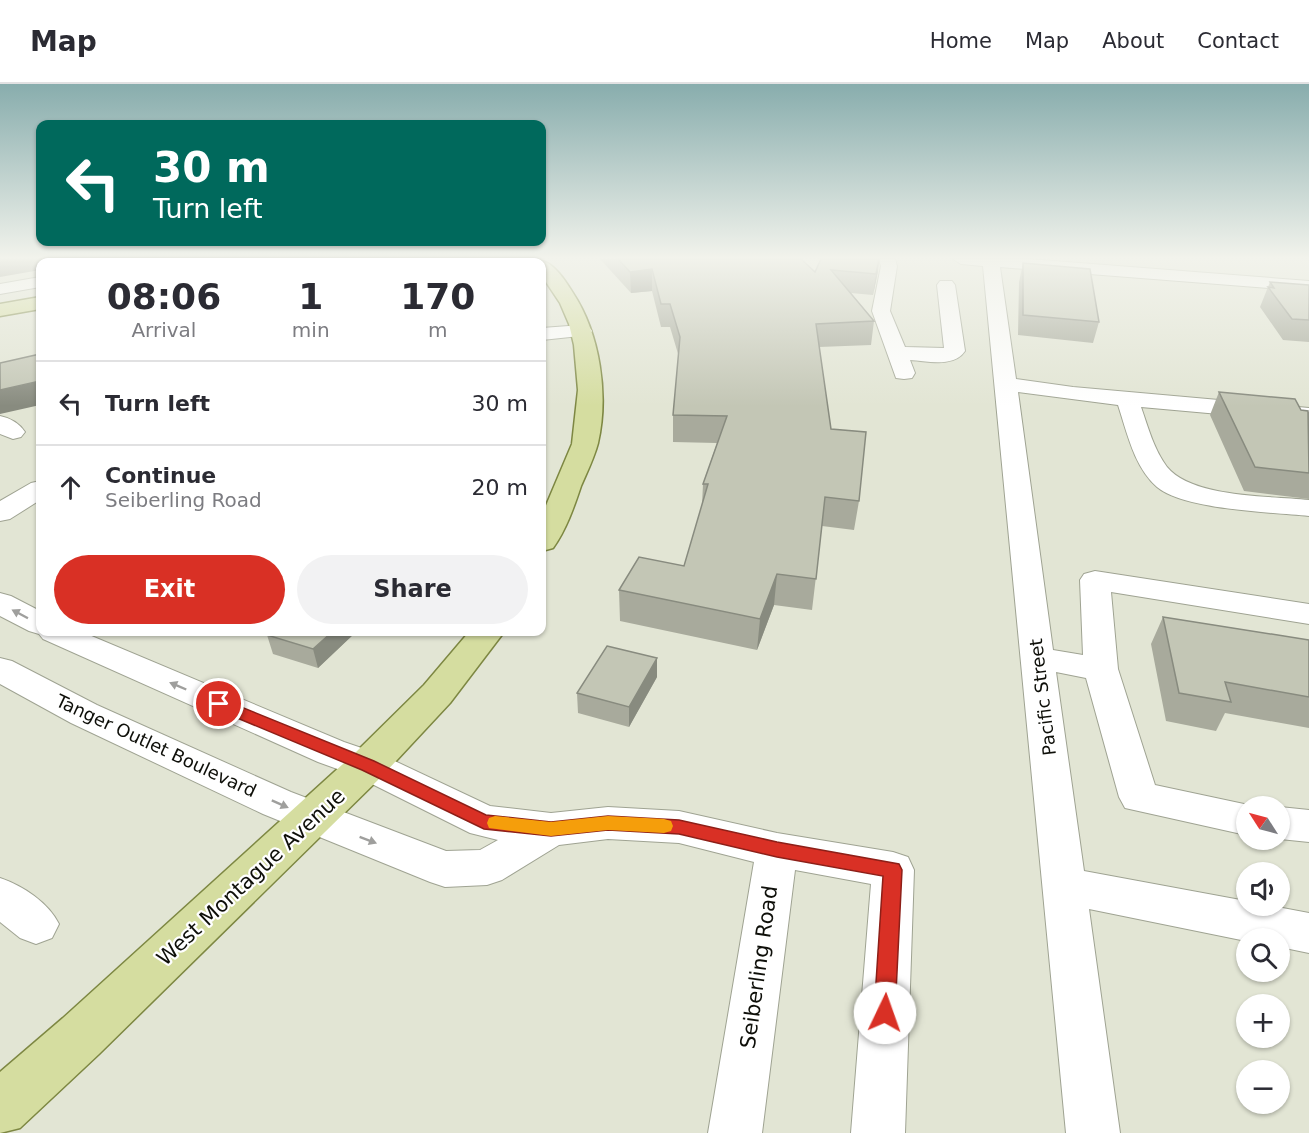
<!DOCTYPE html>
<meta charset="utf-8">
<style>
body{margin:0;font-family:"DejaVu Sans",sans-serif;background:#f2f2f3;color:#2b2b33;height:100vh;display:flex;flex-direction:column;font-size:22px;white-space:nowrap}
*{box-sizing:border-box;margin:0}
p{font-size:20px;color:#7c7c81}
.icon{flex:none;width:33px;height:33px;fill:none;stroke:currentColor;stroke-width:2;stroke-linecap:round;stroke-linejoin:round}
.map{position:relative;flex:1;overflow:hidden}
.sheet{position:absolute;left:36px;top:174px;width:510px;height:378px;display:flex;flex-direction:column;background:#fff;border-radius:12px;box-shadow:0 2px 4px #0004}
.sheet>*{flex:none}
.hud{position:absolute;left:36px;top:36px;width:510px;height:126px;border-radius:12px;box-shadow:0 2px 4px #0004;background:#00695c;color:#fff;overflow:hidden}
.needle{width:39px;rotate:306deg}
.buttons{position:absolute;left:1236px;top:712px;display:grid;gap:12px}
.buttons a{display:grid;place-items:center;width:54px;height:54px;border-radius:50%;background:#fff;box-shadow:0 2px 4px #0004;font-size:30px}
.pin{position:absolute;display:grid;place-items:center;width:51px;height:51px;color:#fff;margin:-26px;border:3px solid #fff;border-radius:50%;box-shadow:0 2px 6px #0007}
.me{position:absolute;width:66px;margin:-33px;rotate:3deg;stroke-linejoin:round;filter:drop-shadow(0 0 4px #0008)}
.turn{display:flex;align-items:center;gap:21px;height:126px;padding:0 18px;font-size:27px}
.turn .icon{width:78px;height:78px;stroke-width:2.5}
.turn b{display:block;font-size:42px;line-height:51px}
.eta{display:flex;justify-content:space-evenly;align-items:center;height:102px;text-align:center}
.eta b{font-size:36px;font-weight:800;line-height:42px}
.action{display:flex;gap:12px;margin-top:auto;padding:12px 18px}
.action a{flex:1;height:69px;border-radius:36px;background:#d93025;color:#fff;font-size:24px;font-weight:800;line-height:69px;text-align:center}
.action a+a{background:#f2f2f3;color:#2b2b33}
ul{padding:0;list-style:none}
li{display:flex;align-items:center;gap:18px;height:84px;padding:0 18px;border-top:2px solid #e1e1e2}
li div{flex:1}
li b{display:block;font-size:22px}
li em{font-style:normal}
header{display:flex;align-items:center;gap:36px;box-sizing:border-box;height:84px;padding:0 30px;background:#fff;border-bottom:2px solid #e1e1e2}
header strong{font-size:28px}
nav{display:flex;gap:33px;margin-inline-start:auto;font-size:21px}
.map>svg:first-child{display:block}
</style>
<header>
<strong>Map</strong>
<nav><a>Home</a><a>Map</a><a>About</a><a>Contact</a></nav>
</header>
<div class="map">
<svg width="1309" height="1049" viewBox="0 0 1309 1049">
<rect width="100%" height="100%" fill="#e2e5d4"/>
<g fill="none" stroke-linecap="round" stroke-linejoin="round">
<defs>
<path id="minor" d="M 132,175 L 151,175 L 153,178 L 134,178 Z
M 879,175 L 895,175 L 897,182 L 890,227 L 905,263 L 944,264 L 937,201 L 940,197 L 952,197 L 955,201 L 965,267 C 954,284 927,277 910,276 L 915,289 L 912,294 L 904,295 L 896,294 L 872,227 L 881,182 Z
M 953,175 L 1028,175 L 1309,197 L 1309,207 L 1000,183 L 1016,295 L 1073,303 L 1309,324 L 1309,338 L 1141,323 C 1148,343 1154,366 1167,383 C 1192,414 1271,412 1309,416 L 1309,432 C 1272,428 1184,426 1157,403 C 1134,383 1127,348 1118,321 L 1018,308 L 1053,566 L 1083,571 L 1080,496 L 1084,490 L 1095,487 L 1309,520 L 1309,540 L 1111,508 L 1118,585 L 1155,701 L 1258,723 L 1246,723 L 1246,751 L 1125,724 L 1119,713 L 1086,594 L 1056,588 L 1084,787 L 1246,817 L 1246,822 L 1272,822 L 1309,829 L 1309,869 L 1280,863 L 1280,855 L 1246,857 L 1089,825 L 1120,1049 L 1066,1049 L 983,182 L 961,180 Z
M 40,193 L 40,203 L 0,210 L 0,200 Z
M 582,241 L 589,243 L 592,247 L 589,251 L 542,256 L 542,244 Z
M 0,332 C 10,334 19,339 25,348 L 21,353 L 13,355 L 0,350 Z
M 40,397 L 40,416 L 10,435 L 0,437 L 0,417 L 31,399 Z
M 0,509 L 11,512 L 40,527 L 40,548 L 82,548 L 344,658 L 382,671 L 490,722 L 551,729 L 608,723 L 679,727 L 777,749 L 893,768 L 908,773 L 914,786 L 905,1049 L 851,1049 L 871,800 L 795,786 L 762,1049 L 708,1049 L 754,778 L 679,759 L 608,755 L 559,761 L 502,796 L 487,801 L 445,803 L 430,798 L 263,730 L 71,639 L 0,600 L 0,574 L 12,577 L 97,621 L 291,708 L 446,767 L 480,766 L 498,756 L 470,749 L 354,691 L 318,678 L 43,555 L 39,550 L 29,547 L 0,532 Z
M 1279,723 L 1280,723 L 1309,726 L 1309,758 L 1280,755 Z
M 0,794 C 23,802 48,818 59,840 L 52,854 L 36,860 L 20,854 L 0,838 Z"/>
<path id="major" d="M 202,175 L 235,175 L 233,178 L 201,178 Z
M 250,175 L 283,175 L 281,178 L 249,178 Z
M 542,177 C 555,180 566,198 573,209 C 600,250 609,311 598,359 C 594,374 587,388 581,402 C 574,423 566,446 553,464 L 542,467 L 542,431 L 572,360 L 578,306 L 574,261 L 569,240 L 560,219 L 542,192 L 542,178 L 536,178 Z
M 40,213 L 40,225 L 0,232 L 0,220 Z
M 469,548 L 504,548 L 450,619 L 382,692 L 99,970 L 20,1044 L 0,1049 L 0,988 L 63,934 L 354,670 L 424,601 Z"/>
</defs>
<use href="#minor" stroke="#9fa392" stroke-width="2"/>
<use href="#major" stroke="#7d8742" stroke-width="3"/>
<use href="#minor" fill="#fff" fill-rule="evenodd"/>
<use href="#major" fill="#d5dda0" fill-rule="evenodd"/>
</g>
<path fill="#a8aa9c" d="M 600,175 L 801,175 L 815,188 L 821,175 L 878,187 L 873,211 L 851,209 L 874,237 L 871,261 L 819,263 L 831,345 L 859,417 L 854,446 L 822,442 L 812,526 L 774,521 L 757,566 L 620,537 L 619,506 L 684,482 L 702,421 L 703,400 L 717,359 L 673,358 L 673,331 L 679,273 L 670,243 L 661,243 L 652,207 L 631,209 Z
M 1023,179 L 1099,238 L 1093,259 L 1018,251 L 1019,198 Z
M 1270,198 L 1309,201 L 1309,258 L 1283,256 L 1260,223 Z
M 1219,308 L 1309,328 L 1309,415 L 1244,407 L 1210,331 Z
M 1163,533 L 1309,556 L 1309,644 L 1225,629 L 1216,647 L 1166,637 L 1151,560 Z
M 356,548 L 318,584 L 273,570 L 267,551 Z
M 657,593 L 629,643 L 578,629 L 577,609 Z"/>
<path fill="#888b7f" d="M 0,175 L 45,175 L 46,178 L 40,178 L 40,186 L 0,193 Z
M 332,175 L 338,175 L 339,178 L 332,178 Z
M 879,175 L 878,187 L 873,211 L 876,190 Z
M 652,185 L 652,207 L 631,209 L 630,188 Z
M 40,297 L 40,321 L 0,330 L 0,306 Z
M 777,490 L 774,521 L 757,566 L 760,535 Z
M 332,548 L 356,548 L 318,584 L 313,565 Z
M 657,574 L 657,593 L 629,643 L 629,623 Z"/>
<path fill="#c3c6b5" stroke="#888b7f" stroke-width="1.5" d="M 285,175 L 332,175 L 332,178 L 275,178 Z
M 405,175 L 444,175 L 444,178 L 405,178 Z
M 618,175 L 801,175 L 815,188 L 821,175 L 879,175 L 876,190 L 831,186 L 874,237 L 816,240 L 831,345 L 866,348 L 859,417 L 825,413 L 816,495 L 777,490 L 760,535 L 619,506 L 639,473 L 684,482 L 708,400 L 703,400 L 727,332 L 673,331 L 680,253 L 670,220 L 661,220 L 652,185 L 630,188 Z
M 1023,179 L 1090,185 L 1099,238 L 1023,231 Z
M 1270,198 L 1309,201 L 1309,236 L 1292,235 L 1268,203 L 1274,204 Z
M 40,270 L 40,297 L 0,306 L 0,279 Z
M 1219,308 L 1295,315 L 1301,326 L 1308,327 L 1309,389 L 1255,383 Z
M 1163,533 L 1309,556 L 1309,613 L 1225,598 L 1231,618 L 1179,609 Z
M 271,548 L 332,548 L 313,565 L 267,551 Z
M 607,562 L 657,574 L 629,623 L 577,609 Z"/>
<defs><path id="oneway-solid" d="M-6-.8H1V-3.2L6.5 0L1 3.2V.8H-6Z" transform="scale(1.5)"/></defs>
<g fill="#9f9f9d">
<use href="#oneway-solid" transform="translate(20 530) rotate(-152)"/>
<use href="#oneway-solid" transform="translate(178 602) rotate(-157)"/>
<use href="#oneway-solid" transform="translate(280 720) rotate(24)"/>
<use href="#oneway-solid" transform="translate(368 756) rotate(21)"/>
</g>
<linearGradient id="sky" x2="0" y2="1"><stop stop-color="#88adad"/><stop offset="0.54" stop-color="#f2f3ec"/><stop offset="1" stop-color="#f2f3ec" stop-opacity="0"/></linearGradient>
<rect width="1309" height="322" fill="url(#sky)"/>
<path fill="#d93025" stroke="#8d1f18" stroke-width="1.5" d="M 219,614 L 374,677 L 486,731 L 551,738 L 608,732 L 679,736 L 777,758 L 899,780 L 902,786 L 895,929 L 892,937 L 885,940 L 877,937 L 874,929 L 883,792 L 777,773 L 679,750 L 608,746 L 551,752 L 484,745 L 362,686 L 213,624 L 211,620 L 213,616 Z"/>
<path fill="#f59e0b" d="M 495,732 L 551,738 L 608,732 L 664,735 L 671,737 L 673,742 L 671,747 L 664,749 L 608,746 L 551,752 L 489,744 L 487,739 L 489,734 Z"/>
<g text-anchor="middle" stroke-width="4.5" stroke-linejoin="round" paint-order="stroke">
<g font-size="18" fill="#0e0f09" stroke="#fff">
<text transform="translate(1043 613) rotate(-97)" y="6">Pacific Street</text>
<text transform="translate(156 662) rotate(25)" y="6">Tanger Outlet Boulevard</text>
</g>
<g font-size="21" fill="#0e0f09" stroke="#fff">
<text transform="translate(251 793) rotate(-43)" y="7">West Montague Avenue</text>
<text transform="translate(759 883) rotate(-82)" y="7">Seiberling Road</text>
</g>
</g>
</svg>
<div class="buttons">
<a><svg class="needle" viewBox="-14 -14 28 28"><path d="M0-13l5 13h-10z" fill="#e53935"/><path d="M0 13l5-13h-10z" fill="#7c7c81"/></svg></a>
<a><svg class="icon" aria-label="sound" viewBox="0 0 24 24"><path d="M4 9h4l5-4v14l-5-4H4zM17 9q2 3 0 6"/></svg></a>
<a><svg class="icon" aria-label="search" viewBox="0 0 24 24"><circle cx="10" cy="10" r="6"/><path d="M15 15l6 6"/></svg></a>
<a>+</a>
<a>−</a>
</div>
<div class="pin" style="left:219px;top:620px;background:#d93025"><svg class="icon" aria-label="arrive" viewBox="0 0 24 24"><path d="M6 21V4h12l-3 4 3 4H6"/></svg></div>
<svg class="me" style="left:885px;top:929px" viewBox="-20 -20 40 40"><circle r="19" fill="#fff"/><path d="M0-13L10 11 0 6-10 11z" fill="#d93025"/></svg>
<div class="hud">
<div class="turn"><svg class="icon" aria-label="left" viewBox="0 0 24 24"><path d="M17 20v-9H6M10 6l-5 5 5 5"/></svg><div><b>30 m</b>Turn left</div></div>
</div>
<section class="sheet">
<div class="eta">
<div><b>08:06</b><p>Arrival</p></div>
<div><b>1</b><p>min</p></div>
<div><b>170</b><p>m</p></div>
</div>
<ul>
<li><svg class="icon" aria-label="left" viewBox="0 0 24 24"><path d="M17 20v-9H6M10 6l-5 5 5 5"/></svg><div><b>Turn left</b></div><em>30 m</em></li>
<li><svg class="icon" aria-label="ahead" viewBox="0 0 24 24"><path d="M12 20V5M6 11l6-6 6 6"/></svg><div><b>Continue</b><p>Seiberling Road</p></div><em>20 m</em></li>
</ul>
<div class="action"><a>Exit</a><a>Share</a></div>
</section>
</div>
